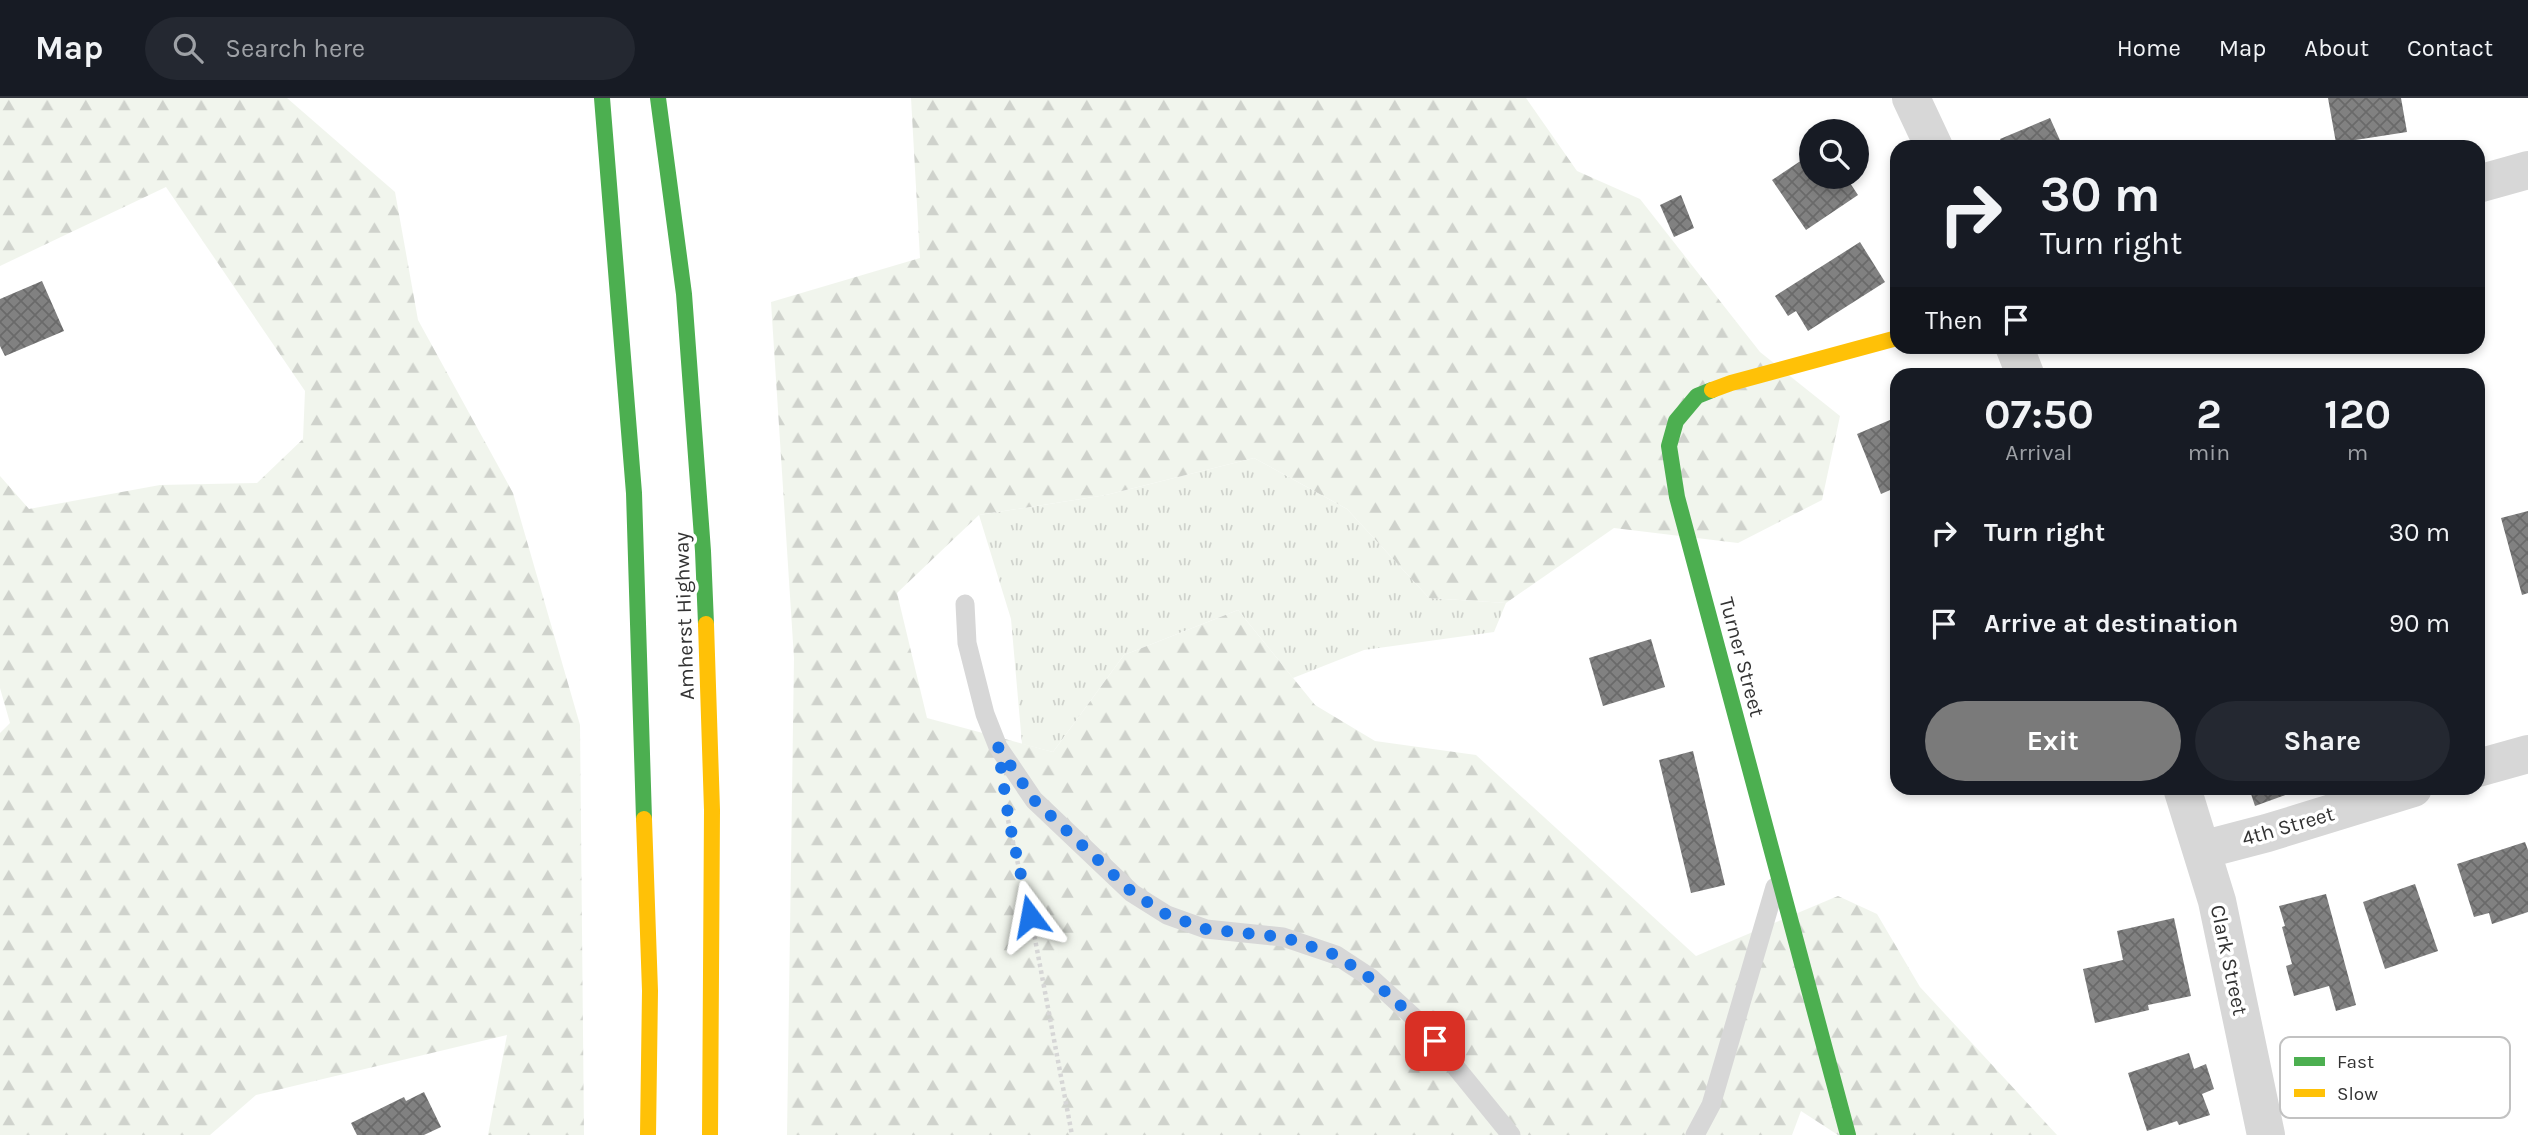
<!DOCTYPE html>
<style>
body{margin:0;font-family:Karla,sans-serif;background:#242831;color:#f1f3f6;height:100vh;display:flex;flex-direction:column;font-size:26px;white-space:nowrap}
*{box-sizing:border-box;margin:0}
p{font-size:23px;color:#9ea1a6}
.icon{flex:none;width:38px;height:38px;fill:none;stroke:currentColor;stroke-width:2;stroke-linecap:round;stroke-linejoin:round}
.map{position:relative;flex:1;overflow:hidden}
.sheet{position:absolute;left:1890px;top:270px;width:595px;height:427px;display:flex;flex-direction:column;background:#171b24;border-radius:21px;box-shadow:0 4px 10px #0003}
.sheet>*{flex:none}
.top-card{position:absolute;left:1890px;top:42px;width:595px;height:214px;border-radius:21px;box-shadow:0 4px 10px #0003;background:#171b24;color:#f1f3f6;overflow:hidden}
.buttons{position:absolute;left:1799px;top:21px;display:grid;gap:14px}
.buttons a{display:grid;place-items:center;width:70px;height:70px;border-radius:50%;background:#171b24;box-shadow:0 4px 10px #0003;font-size:35px}
.pin{position:absolute;display:grid;place-items:center;width:60px;height:60px;color:#fff;margin:-30px;border-radius:14px;box-shadow:0 4px 10px #0006}
.me{position:absolute;width:77px;margin:-38px;rotate:347deg;stroke-linejoin:round;filter:drop-shadow(0 0 5px #0008)}
.turn{display:flex;align-items:center;gap:24px;height:147px;padding:0 35px;font-size:32px}
.turn .icon{width:91px;height:91px;stroke-width:2.5}
.turn b{display:block;font-size:49px;line-height:60px}
.then{display:flex;align-items:center;height:66px;padding:0 35px;background:#0003;gap:14px;font-size:26px}
.eta{display:flex;justify-content:space-evenly;align-items:center;height:119px;text-align:center}
.eta b{font-size:42px;font-weight:700;line-height:49px}
.cta{display:flex;gap:14px;margin-top:auto;padding:14px 35px}
.cta a{flex:1;height:80px;border-radius:42px;background:#7a7a7a;color:#fff;font-size:28px;font-weight:700;line-height:80px;text-align:center}
.cta a+a{background:#242831;color:#f1f3f6}
ul{padding:0;list-style:none}
li{display:flex;align-items:center;gap:21px;height:91px;padding:0 35px}
li div{flex:1}
li b{display:block;font-size:26px}
li em{font-style:normal}
header{display:flex;align-items:center;gap:42px;box-sizing:border-box;height:98px;padding:0 35px;background:#171b24;border-bottom:2px solid #363941}
header strong{font-size:33px}
nav{display:flex;gap:38px;margin-inline-start:auto;font-size:24px}
.search{width:490px;height:63px;background:#242831;display:flex;align-items:center;gap:18px;box-sizing:border-box;padding:0 24px;border-radius:38px;color:#9ea1a6;font-size:26px}
.map>svg:first-child{display:block}
</style>
<header>
<strong>Map</strong>
<div class="search"><svg class="icon" aria-label="search" viewBox="0 0 24 24"><circle cx="10" cy="10" r="6"/><path d="M15 15l6 6"/></svg>Search here</div>
<nav><a>Home</a><a>Map</a><a>About</a><a>Contact</a></nav>
</header>
<div class="map">
<svg width="2528" height="1037" viewBox="0 0 2528 1037">
<defs>
<pattern id="grass-tufts" width="24" height="20" patternUnits="userSpaceOnUse" patternTransform="scale(1.75)"><rect width="24" height="20" fill="#f1f5ed"/><path d="M3 7l-1-3M5 7V3M7 7l1-3M15 17l-1-3M17 17v-4M19 17l1-3" fill="none" stroke="#cfd2cc"/></pattern>
<pattern id="forest-firs" width="22" height="20" patternUnits="userSpaceOnUse" patternTransform="scale(1.75)"><rect width="22" height="20" fill="#f1f5ed"/><path d="M5 1l3.5 6h-7zM16 11l3.5 6h-7z" fill="#cfd2cc"/></pattern>
<pattern id="building-cross-hatch" width="8" height="8" patternUnits="userSpaceOnUse" patternTransform="scale(1.75)"><rect width="8" height="8" fill="#818181"/><path d="M0 0l8 8M0 8l8-8" fill="none" stroke="#6a6a6a"/></pattern>
</defs>
<rect width="100%" height="100%" fill="#fff"/>
<path fill="url(#grass-tufts)" d="M 1254,360 L 1347,411 L 1429,500 L 1506,505 L 1494,534 L 1364,552 L 1293,580 L 1238,512 L 1124,557 L 1053,654 L 1022,646 L 1011,521 L 979,417 L 1106,397 Z"/>
<path fill="url(#forest-firs)" d="M 0,0 L 287,0 L 395,94 L 418,222 L 513,395 L 580,627 L 584,1037 L 488,1037 L 507,937 L 256,997 L 210,1037 L 0,1037 L 0,635 L 10,625 L 0,590 L 0,378 L 29,411 L 160,387 L 257,385 L 303,341 L 305,293 L 166,89 L 0,168 Z
M 911,0 L 1526,0 L 1577,73 L 1640,101 L 1760,254 L 1840,318 L 1822,402 L 1738,445 L 1614,430 L 1506,505 L 1429,500 L 1347,411 L 1254,360 L 1106,397 L 979,417 L 897,495 L 927,620 L 1053,654 L 1124,557 L 1238,512 L 1315,607 L 1375,643 L 1476,657 L 1696,858 L 1838,798 L 1877,816 L 1920,889 L 2057,1037 L 1838,1037 L 1801,1013 L 1792,1037 L 787,1037 L 794,560 L 771,204 L 920,160 Z"/>
<path fill="url(#building-cross-hatch)" d="M 2328,0 L 2401,0 L 2407,34 L 2336,45 Z
M 2050,20 L 2063,49 L 2004,49 L 2000,41 Z
M 1811,56 L 1811,79 L 1846,79 L 1858,97 L 1806,132 L 1772,82 Z
M 1681,97 L 1694,130 L 1674,139 L 1660,107 Z
M 1860,144 L 1885,184 L 1808,233 L 1796,213 L 1788,218 L 1775,198 Z
M 42,183 L 64,233 L 5,258 L 0,248 L 0,201 Z
M 1897,319 L 1897,389 L 1881,396 L 1857,336 Z
M 2528,413 L 2528,495 L 2522,497 L 2501,420 Z
M 1651,541 L 1665,589 L 1603,608 L 1589,560 Z
M 1693,653 L 1725,787 L 1691,795 L 1659,662 Z
M 2249,690 L 2304,690 L 2255,708 Z
M 2525,744 L 2528,752 L 2528,814 L 2492,826 L 2489,815 L 2474,819 L 2457,766 Z
M 2415,786 L 2438,853 L 2385,871 L 2363,804 Z
M 2326,796 L 2356,907 L 2336,913 L 2329,888 L 2294,898 L 2286,868 L 2292,866 L 2282,829 L 2285,828 L 2279,808 Z
M 2174,820 L 2191,898 L 2148,907 L 2149,912 L 2095,925 L 2083,871 L 2123,862 L 2117,833 Z
M 2189,955 L 2194,971 L 2206,966 L 2214,991 L 2202,996 L 2210,1017 L 2179,1027 L 2177,1023 L 2147,1033 L 2128,975 Z
M 424,994 L 441,1029 L 424,1037 L 357,1037 L 351,1025 L 404,999 L 406,1003 Z"/>
<g fill="none" stroke-linecap="round" stroke-linejoin="round">
<path stroke="#d6d6d6" stroke-width="4.5" stroke-dasharray="3.5 3.5" stroke-linecap="butt" d="M 1008,722 L 1035,841 L 1072,1037"/>
<path stroke="#d7d7d7" stroke-width="19" d="M 965,506 L 967,545 L 985,616 L 998,649 L 1034,702 L 1132,795 L 1167,817 L 1206,831 L 1283,839 L 1336,857 L 1371,880 L 1419,924 L 1511,1037
M 1695,1037 L 1711,1007 L 1775,789"/>
<path stroke="#d7d7d7" stroke-width="38" d="M 1911,0 L 1934,49
M 2478,86 L 2528,72
M 2014,248 L 2025,276
M 2478,670 L 2528,656
M 2182,690 L 2217,803 L 2266,1037
M 2202,752 L 2267,735 L 2413,690"/>
<path stroke="#4caf50" stroke-width="16" d="M 602,0 L 634,395 L 644,721
M 658,0 L 684,196 L 703,453 L 706,526
M 1712,292 L 1697,298 L 1676,323 L 1669,348 L 1677,399 L 1848,1037"/>
<path stroke="#ffc107" stroke-width="16" d="M 1712,292 L 1731,285 L 1897,240
M 706,526 L 712,712 L 710,1037
M 644,721 L 650,893 L 648,1037"/>
</g>
<g fill="none" stroke-linecap="round" stroke-linejoin="round">
<path stroke="#1a73e8" stroke-width="12" stroke-dasharray="0 21.6" d="M 1030,818 L 1009,723 L 998,649 L 1034,702 L 1132,794 L 1167,817 L 1206,831 L 1283,839 L 1336,857 L 1370,880 L 1419,924 L 1435,943"/>
</g>
<g text-anchor="middle" stroke-width="7" stroke-linejoin="round" paint-order="stroke">
<g font-size="21" fill="#333" stroke="#fff">
<text transform="translate(684 518) rotate(-92)" y="7">Amherst Highway</text>
<text transform="translate(1742 559) rotate(75)" y="7">Turner Street</text>
<text transform="translate(2288 728) rotate(-16)" y="7">4th Street</text>
<text transform="translate(2229 862) rotate(78)" y="7">Clark Street</text>
</g>
</g>
<rect x="2280" y="939" width="230" height="81" rx="10" fill="#fff" stroke="#c2c2c2" stroke-width="2"/>
<rect x="2294" y="959" width="31" height="9" fill="#4caf50"/>
<rect x="2294" y="991" width="31" height="8" fill="#ffc107"/>
<g font-size="19" fill="#333">
<text x="2337" y="970">Fast</text>
<text x="2337" y="1002">Slow</text>
</g>
</svg>
<div class="buttons">
<a><svg class="icon" aria-label="search" viewBox="0 0 24 24"><circle cx="10" cy="10" r="6"/><path d="M15 15l6 6"/></svg></a>
</div>
<div class="pin" style="left:1435px;top:943px;background:#d93025"><svg class="icon" aria-label="arrive" viewBox="0 0 24 24"><path d="M6 21V4h12l-3 4 3 4H6"/></svg></div>
<svg class="me" style="left:1030px;top:818px" viewBox="-20 -20 40 40"><path d="M0-17L14 15 0 8-14 15z" fill="#1a73e8" stroke="#fff" stroke-width="4"/></svg>
<div class="top-card">
<div class="turn"><svg class="icon" aria-label="right" viewBox="0 0 24 24"><path d="M7 20v-9h11M14 6l5 5-5 5"/></svg><div><b>30 m</b>Turn right</div></div>
<div class="then">Then<svg class="icon" aria-label="arrive" viewBox="0 0 24 24"><path d="M6 21V4h12l-3 4 3 4H6"/></svg></div>
</div>
<section class="sheet">
<div class="eta">
<div><b>07:50</b><p>Arrival</p></div>
<div><b>2</b><p>min</p></div>
<div><b>120</b><p>m</p></div>
</div>
<ul>
<li><svg class="icon" aria-label="right" viewBox="0 0 24 24"><path d="M7 20v-9h11M14 6l5 5-5 5"/></svg><div><b>Turn right</b></div><em>30 m</em></li>
<li><svg class="icon" aria-label="arrive" viewBox="0 0 24 24"><path d="M6 21V4h12l-3 4 3 4H6"/></svg><div><b>Arrive at destination</b></div><em>90 m</em></li>
</ul>
<div class="cta"><a>Exit</a><a>Share</a></div>
</section>
</div>
